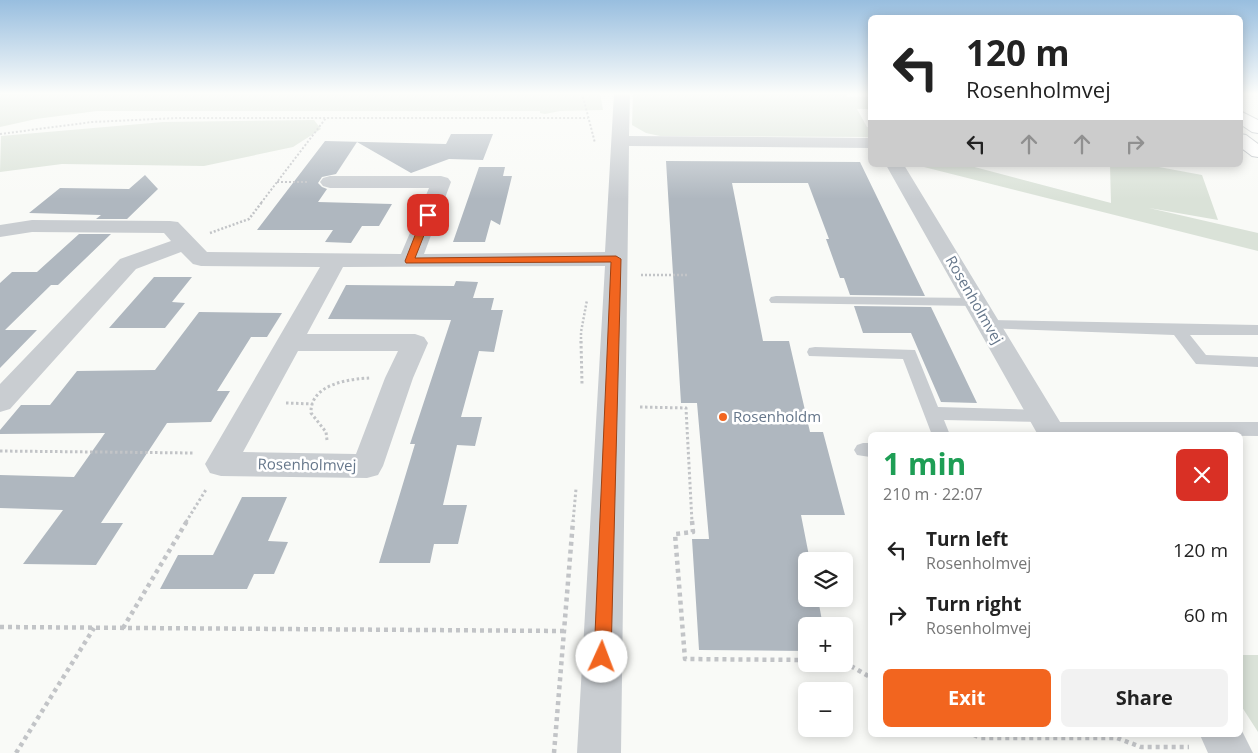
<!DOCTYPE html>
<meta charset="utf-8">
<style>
body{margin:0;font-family:"Open Sans",sans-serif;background:#f2f2f2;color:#222;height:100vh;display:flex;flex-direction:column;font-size:19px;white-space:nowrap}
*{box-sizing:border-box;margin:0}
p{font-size:16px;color:#767676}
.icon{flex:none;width:28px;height:28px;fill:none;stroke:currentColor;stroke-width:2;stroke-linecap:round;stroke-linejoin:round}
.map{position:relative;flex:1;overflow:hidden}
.panel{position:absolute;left:868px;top:432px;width:375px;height:305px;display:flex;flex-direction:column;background:#fff;border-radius:8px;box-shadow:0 2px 12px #0003}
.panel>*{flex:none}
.guide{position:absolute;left:868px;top:15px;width:375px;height:152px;border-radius:8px;box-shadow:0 2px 12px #0003;background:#fff;color:#222;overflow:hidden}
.controls{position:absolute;left:798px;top:552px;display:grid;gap:10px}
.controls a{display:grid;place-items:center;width:55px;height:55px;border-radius:8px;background:#fff;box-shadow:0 2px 12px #0003;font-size:25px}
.pin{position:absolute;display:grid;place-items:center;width:42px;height:42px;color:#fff;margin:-21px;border-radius:10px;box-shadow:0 2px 8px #0006}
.me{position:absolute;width:55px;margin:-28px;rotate:2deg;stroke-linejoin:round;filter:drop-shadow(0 0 4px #0008)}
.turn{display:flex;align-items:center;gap:18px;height:105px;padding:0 15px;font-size:22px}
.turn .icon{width:65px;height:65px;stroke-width:2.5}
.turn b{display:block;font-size:35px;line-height:42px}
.lanes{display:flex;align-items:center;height:48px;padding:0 15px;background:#0003;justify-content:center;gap:25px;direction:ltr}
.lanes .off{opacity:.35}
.round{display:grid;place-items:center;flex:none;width:52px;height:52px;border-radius:8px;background:#f2f2f2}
.headline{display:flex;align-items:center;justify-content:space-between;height:85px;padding:0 15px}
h1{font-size:30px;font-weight:700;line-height:38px;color:#1e9e55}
.primary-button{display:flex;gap:10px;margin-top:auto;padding:10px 15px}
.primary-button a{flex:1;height:58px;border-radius:8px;background:#f2651f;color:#fff;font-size:20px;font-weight:700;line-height:58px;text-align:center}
.primary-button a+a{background:#f2f2f2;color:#222}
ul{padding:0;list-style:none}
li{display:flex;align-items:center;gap:15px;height:65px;padding:0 15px}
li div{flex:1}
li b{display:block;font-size:19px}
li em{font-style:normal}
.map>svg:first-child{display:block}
</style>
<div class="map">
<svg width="1258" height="753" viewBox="0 0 1258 753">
<rect width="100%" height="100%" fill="#f9faf7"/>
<path fill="#dae2d8" d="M 0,93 L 600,93 L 603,110 L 560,111 L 545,114 L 540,113 L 540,111 L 97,111 L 36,119 L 0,127 Z
M 633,93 L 846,93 L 848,97 L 870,97 L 870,109 L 857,109 L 867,127 L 870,127 L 870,137 L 660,136 L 646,133 L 632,125 Z
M 314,120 L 321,129 L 293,147 L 204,166 L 62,164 L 0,172 L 1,136 L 163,122 Z
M 916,165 L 967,165 L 1111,203 L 1110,165 L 1148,165 L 1202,175 L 1218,220 L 1149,208 L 1258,233 L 1258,251 Z
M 1240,655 L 1258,655 L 1258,732 L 1240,704 Z"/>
<path fill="#afb7bf" d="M 451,134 L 493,134 L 483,160 L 449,159 L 411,173 L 357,142 L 336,174 L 322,177 L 318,183 L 322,187 L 327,189 L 318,202 L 392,204 L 379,226 L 362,226 L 351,243 L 325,242 L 333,230 L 257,230 L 325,141 L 446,144 Z
M 666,161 L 860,162 L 925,296 L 850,295 L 844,278 L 840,278 L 826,239 L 829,239 L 808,183 L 732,183 L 763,341 L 789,341 L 810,432 L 823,432 L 845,515 L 801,515 L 810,561 L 806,561 L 806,599 L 818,599 L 823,626 L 806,626 L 806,651 L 699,650 L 692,539 L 709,539 L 697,403 L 681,403 Z
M 479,167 L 505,167 L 503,176 L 512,176 L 500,225 L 491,220 L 485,242 L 453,242 Z
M 145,175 L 158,189 L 127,219 L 96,219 L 101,215 L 29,213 L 60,188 L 129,189 Z
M 79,234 L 111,234 L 58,285 L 51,285 L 5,330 L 37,330 L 0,368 L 0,283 L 12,272 L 37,272 Z
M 154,277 L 192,277 L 172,302 L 185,303 L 165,328 L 109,328 Z
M 456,281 L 478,282 L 473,298 L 494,298 L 491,310 L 503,310 L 494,352 L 479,351 L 461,417 L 482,417 L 475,446 L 457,445 L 443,505 L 467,505 L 458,544 L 434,544 L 430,563 L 379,563 L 415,444 L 410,444 L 451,320 L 328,319 L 346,285 L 454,286 Z
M 854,306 L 931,307 L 977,403 L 941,402 L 911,333 L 863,333 Z
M 199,312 L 282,313 L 267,337 L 251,337 L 217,391 L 230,391 L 211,422 L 167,423 L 101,523 L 123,523 L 96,565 L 23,564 L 63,510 L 0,508 L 0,475 L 74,477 L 105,433 L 0,434 L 0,430 L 21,405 L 50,405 L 77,371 L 155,370 Z
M 242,497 L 287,497 L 268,541 L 288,542 L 274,574 L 254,574 L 247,589 L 160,589 L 178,555 L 213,555 Z"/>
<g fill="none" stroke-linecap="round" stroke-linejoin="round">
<defs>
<path id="secondary" d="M 1240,111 L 1258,120 L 1258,133 L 1252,132 L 1240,124 Z
M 1240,134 L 1246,135 L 1258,144 L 1258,157 L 1252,156 L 1240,147 Z"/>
</defs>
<use href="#secondary" stroke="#bbc0c5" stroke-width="2"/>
<path stroke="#c2c4c7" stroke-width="2" stroke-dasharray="2 2" stroke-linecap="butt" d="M 582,93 L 595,143
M 0,134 L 92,122 L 177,118 L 588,118
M 277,182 L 307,182
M 261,203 L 326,118"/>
<path stroke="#c2c4c7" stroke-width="2.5" stroke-dasharray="2 2" stroke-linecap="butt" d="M 210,233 L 249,219 L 262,202
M 641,275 L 688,275
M 581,343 L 581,332 L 587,300"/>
<path stroke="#c2c4c7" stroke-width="3" stroke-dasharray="2.5 2.5" stroke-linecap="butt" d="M 581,341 L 582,384
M 286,403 L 313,404
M 640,407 L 686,408 L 692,522
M 327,440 L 326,432 L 311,413 C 310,384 349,379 370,378
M 0,451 L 194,453
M 186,522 L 207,488
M 573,522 L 576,489"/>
<path stroke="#c2c4c7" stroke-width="4.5" stroke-dasharray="4 4" stroke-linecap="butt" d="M 692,521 L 693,532 L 675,534 L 685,659 L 806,660
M 0,627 L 564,631
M 123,628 L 187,521
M 844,662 L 870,677
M 974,735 L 980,738 L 1117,738 L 1141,747 L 1189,747
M 16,753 L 94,628
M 554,753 L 573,521"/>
<path fill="#c9cdd1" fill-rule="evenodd" d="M 776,296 L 975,298 L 980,299 L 982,302 L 980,305 L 975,306 L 771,303 L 769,300 L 771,297 Z
M 989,320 L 1258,325 L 1258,335 L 1190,335 L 1206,355 L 1258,357 L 1258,367 L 1196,364 L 1174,335 L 984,328 L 982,325 L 984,322 Z
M 815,347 L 915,350 L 938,407 L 1042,410 L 1048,412 L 1051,416 L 1048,420 L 1042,422 L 944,420 L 950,435 L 932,435 L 903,359 L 809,356 L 807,352 L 809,348 Z
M 1050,422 L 1258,422 L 1258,436 L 1044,434 L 1041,429 L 1044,424 Z
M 863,443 L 870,443 L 870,457 L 857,455 L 854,450 L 857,445 Z"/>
<path fill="#c9cdd1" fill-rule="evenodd" d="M 614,93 L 630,93 L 629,136 L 870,138 L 870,148 L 629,146 L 621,753 L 577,753 L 605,266 L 343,267 L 307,334 L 415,334 L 424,337 L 428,343 L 413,378 L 383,466 L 378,475 L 367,478 L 221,476 L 210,473 L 205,464 L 320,267 L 201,266 L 193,264 L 181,252 L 136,269 L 10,409 L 0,412 L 0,384 L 120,259 L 171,241 L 164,233 L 32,232 L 0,237 L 0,225 L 32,220 L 170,221 L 178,222 L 207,252 L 401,254 L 429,188 L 330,188 L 323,186 L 320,182 L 323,178 L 330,176 L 441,176 L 448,178 L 451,182 L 424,254 L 605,252 ZM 298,351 L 398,351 L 385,378 L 356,454 L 243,452 Z
M 886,165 L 904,165 L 1068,435 L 1038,435 Z
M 1240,727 L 1253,753 L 1208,753 L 1200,735 L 1240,735 Z"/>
<use href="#secondary" fill="#fff" fill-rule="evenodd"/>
</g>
<linearGradient id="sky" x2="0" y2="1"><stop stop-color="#98bedf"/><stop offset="0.47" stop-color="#fcfdfb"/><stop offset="1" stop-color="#fcfdfb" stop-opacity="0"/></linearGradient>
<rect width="1258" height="199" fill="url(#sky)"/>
<path fill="#f2651f" stroke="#9d4214" d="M 428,212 L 432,215 L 415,258 L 616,256 L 621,259 L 611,657 L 608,663 L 602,665 L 597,663 L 594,657 L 611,262 L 406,263 L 405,261 L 423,215 Z"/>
<circle fill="#f2651f" stroke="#fff" stroke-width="2" cx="723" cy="417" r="5"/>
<g text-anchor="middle" stroke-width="5" stroke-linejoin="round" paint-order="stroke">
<g font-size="15" fill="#66778b" stroke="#fff">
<text transform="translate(974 300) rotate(60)" y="5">Rosenholmvej</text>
<text transform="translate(307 465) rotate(1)" y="5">Rosenholmvej</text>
</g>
<g font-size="15" fill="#66778b" stroke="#fff" text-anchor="start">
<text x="733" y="422">Rosenholdm</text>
</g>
</g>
</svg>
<div class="controls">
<a><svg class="icon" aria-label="layers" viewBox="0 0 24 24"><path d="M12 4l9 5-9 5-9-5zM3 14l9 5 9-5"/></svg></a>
<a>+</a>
<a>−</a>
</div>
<div class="pin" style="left:428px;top:215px;background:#d93025"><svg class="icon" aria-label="arrive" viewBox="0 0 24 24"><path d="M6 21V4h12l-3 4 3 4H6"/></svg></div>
<svg class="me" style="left:602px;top:657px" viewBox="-20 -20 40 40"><circle r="19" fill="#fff"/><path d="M0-13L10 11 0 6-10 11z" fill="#f2651f"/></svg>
<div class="guide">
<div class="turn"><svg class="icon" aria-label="left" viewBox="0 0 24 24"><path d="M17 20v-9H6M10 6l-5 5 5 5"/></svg><div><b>120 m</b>Rosenholmvej</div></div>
<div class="lanes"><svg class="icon" aria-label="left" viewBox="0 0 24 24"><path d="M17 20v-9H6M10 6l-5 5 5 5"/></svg><svg class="icon off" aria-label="ahead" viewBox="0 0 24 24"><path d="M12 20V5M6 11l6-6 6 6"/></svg><svg class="icon off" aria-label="ahead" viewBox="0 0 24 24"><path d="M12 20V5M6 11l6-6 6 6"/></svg><svg class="icon off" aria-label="right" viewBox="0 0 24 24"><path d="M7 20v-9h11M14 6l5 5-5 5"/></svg></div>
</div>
<section class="panel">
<div class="headline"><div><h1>1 min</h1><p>210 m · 22:07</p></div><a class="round" style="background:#d93025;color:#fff"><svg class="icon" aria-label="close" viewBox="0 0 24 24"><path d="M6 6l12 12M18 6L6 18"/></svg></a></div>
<ul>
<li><svg class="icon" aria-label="left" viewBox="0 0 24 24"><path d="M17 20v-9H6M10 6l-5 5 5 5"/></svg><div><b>Turn left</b><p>Rosenholmvej</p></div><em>120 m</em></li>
<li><svg class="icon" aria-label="right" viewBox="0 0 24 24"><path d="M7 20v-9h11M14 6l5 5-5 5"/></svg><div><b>Turn right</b><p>Rosenholmvej</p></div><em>60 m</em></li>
</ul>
<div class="primary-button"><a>Exit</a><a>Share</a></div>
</section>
</div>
